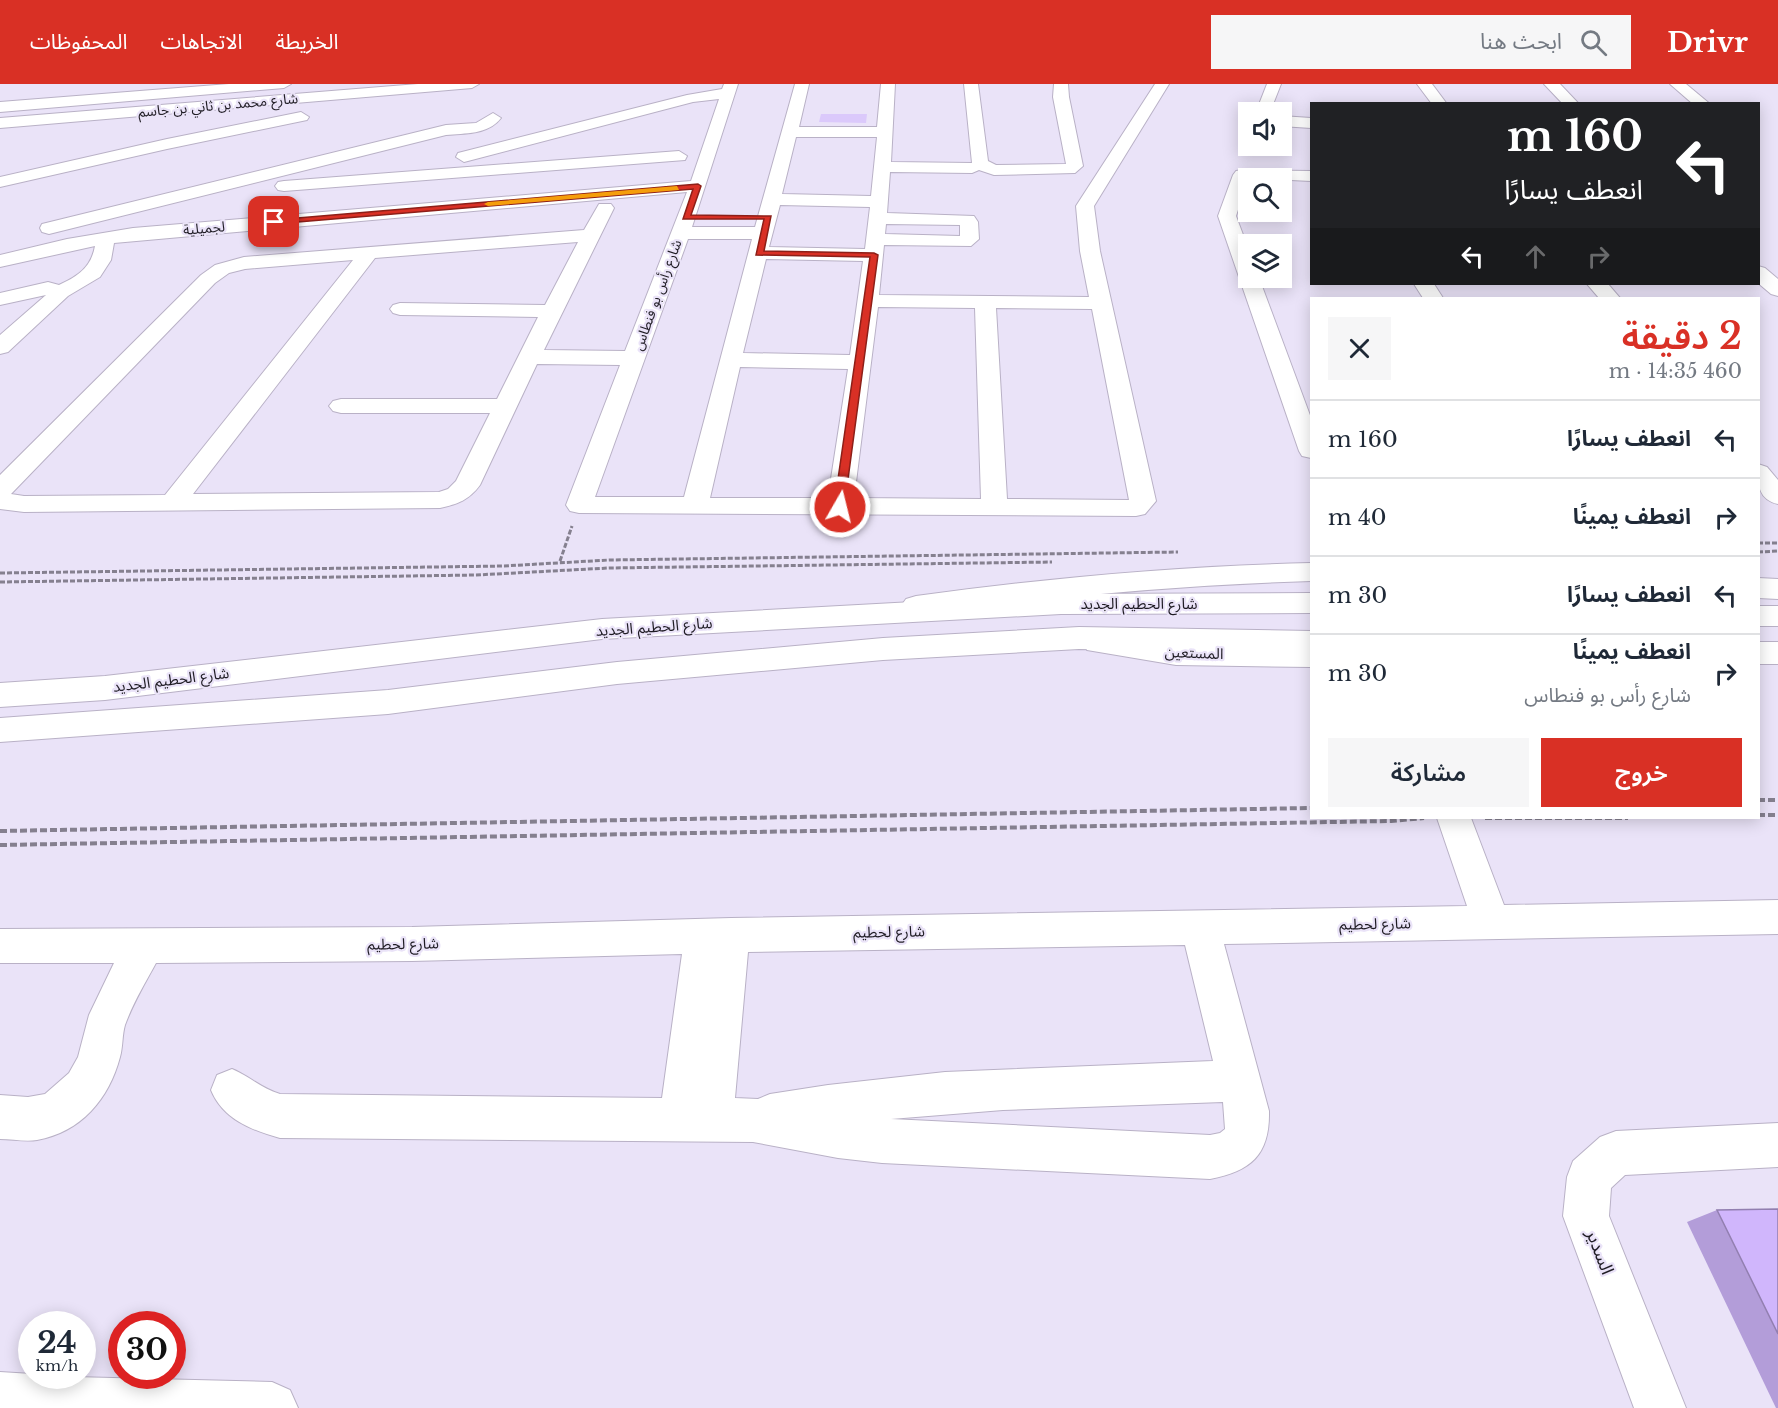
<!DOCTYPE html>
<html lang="ar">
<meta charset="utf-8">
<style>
body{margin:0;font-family:"Libre Baskerville","Noto Sans Arabic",serif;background:#f6f6f7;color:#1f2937;direction:rtl;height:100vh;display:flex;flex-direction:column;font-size:22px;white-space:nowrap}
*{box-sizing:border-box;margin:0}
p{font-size:20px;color:#747a83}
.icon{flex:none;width:33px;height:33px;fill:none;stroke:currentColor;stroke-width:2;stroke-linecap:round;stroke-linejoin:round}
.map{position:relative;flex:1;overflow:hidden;direction:ltr}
.drawer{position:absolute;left:1310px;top:213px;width:450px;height:522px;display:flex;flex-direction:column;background:#fff;border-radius:0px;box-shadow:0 3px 15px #0003;direction:rtl}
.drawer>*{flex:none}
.banner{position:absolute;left:1310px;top:18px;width:450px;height:183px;border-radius:0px;box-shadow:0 3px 15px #0003;direction:rtl;background:#202124;color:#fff;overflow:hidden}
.tools{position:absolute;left:1238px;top:18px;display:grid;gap:12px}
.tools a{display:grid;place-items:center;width:54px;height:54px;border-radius:0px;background:#fff;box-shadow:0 3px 15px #0003;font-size:30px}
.speed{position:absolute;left:18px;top:1227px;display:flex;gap:12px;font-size:30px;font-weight:700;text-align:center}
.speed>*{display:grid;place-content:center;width:78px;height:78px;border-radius:50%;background:#fff;box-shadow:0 3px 15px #0003;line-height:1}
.speed small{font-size:15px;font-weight:400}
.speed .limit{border:9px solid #d22;background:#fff;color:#111}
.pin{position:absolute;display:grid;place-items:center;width:51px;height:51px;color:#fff;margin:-26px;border-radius:12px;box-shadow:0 3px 9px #0006}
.me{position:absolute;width:66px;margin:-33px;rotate:8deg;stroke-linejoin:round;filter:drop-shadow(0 0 4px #0008)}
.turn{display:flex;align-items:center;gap:21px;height:126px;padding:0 18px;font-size:27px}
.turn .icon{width:78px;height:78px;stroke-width:2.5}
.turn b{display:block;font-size:42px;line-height:51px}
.lanes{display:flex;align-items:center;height:57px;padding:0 18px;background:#0003;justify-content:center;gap:30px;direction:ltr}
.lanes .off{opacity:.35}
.round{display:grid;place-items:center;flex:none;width:63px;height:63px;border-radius:0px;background:#f6f6f7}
.overview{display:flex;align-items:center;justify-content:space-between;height:102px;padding:0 18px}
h1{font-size:36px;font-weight:600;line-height:45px;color:#d93025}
.action{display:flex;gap:12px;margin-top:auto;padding:12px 18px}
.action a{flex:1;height:69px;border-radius:0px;background:#d93025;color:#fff;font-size:24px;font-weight:600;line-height:69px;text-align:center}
.action a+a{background:#f6f6f7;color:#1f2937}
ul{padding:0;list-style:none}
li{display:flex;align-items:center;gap:18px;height:78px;padding:0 18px;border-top:2px solid #e0e1e3}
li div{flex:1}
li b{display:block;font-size:22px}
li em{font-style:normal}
header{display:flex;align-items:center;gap:36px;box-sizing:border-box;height:84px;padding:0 30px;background:#d93025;color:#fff}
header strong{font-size:28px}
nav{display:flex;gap:33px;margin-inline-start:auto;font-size:21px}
.search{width:420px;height:54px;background:#f6f6f7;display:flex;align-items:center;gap:15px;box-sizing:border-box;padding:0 21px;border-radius:0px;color:#747a83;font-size:22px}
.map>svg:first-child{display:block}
</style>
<header>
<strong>Drivr</strong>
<div class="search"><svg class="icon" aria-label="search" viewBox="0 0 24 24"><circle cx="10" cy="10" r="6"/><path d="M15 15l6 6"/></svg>ابحث هنا</div>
<nav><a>الخريطة</a><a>الاتجاهات</a><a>المحفوظات</a></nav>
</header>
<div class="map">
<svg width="1778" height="1324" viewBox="0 0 1778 1324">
<rect width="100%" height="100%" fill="#eae3f8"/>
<path fill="#dbc9fb" d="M 821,30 L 867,30 L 866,39 L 819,38 Z"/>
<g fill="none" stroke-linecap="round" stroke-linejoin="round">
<defs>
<path id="minor" d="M 229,0 L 291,0 L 284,4 L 0,28 L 0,18 Z
M 724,0 L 738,0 L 692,143 L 755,143 L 795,0 L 809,0 L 799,43 L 877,43 L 881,0 L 895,0 L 891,78 L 972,79 L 964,0 L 978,0 L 988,77 L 996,81 L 1066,80 L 1053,13 L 1054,0 L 1068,0 L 1069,13 L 1083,82 L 1075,89 L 994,91 L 979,86 L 972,89 L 890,88 L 887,129 L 974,132 L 978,138 L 979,155 L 971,162 L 884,161 L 879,211 L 1089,213 L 1080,167 L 1076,122 L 1155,0 L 1169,0 L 1094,122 L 1100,167 L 1156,417 L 1145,430 L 1136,432 L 579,429 L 570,427 L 566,421 L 620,281 L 537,280 L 480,401 C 469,416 458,420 440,424 L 24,428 L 0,425 L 0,391 L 201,191 L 215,181 L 244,173 L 584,146 L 599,120 L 611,120 L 614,124 L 544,266 L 625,267 L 687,108 L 114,159 L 111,176 L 100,193 L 68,212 L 8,268 L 0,270 L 0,251 L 46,211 L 0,221 L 0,209 L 48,198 L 59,201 C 78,192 91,184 95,162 L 0,183 L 0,171 L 67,155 L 133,144 L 691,97 L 719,15 L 693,18 L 464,78 L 456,73 L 458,69 L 687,11 L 722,5 ZM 796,53 L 877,53 L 871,112 L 782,110 ZM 780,121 L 870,123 L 865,165 L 769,163 ZM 886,140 L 960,141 L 960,152 L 885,150 ZM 688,155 L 752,155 L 684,413 L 595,413 ZM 578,158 L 545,221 L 400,219 L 393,221 L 390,225 L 393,229 L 400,231 L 538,233 L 497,315 L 341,315 L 333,317 L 329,322 L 333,327 L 341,329 L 490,329 L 456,397 L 448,405 L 439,408 L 193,410 L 375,174 ZM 766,175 L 863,177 L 850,271 L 743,269 ZM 353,176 L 165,411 L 24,412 L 11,410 L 215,199 L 229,189 L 245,185 ZM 878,223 L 975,224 L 981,415 L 854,414 ZM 996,224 L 1092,225 L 1129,416 L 1007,415 ZM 740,283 L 848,285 L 828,414 L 710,414 Z
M 1267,0 L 1281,0 L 1270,28 L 1256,28 Z
M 1417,0 L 1432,0 L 1447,20 L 1432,20 Z
M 1544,0 L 1560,0 L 1579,20 L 1563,20 Z
M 1670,0 L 1686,0 L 1710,20 L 1693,20 Z
M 301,28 L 309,33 L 307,36 L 167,65 L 0,103 L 0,93 L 167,55 Z
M 493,29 L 501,34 C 488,51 465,49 446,51 L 49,150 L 42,148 L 40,144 L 42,140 L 446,41 L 476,39 Z
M 1281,32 L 1311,34 L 1311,44 L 1281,42 Z
M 679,67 L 687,72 L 685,76 L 284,107 L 278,106 L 275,102 L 278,98 L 284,97 Z
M 1242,86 L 1311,87 L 1311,97 L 1248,94 L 1236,132 L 1248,164 L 1248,194 L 1259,194 L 1311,334 L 1311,374 L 1302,372 L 1299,367 L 1218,132 L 1233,91 L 1236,87 Z
M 1758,182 L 1765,184 L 1778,195 L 1778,212 L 1771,210 L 1758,199 Z
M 1414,200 L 1434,200 L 1443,214 L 1423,214 Z
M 1587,200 L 1608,200 L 1620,214 L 1599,214 Z
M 1758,380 L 1767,383 L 1778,396 L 1778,420 C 1757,415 1758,399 1758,380 Z
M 1311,479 L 1311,497 C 1178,501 1047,513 916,532 L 906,529 L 901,522 L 906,515 L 916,512 C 1047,494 1178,482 1311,479 Z
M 1758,494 L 1778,495 L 1778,515 L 1758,514 Z
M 1098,547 L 1176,559 L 1311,561 L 1311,583 L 1176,581 L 1087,566 L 1083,558 L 1087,550 Z
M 1437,734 L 1471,734 L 1504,821 L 1778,816 L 1778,850 L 1224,860 L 1269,1027 C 1270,1071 1251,1087 1210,1095 L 882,1079 L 838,1074 L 753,1058 L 280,1054 C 251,1046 223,1035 211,1006 L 217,991 L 232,985 C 249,992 262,1005 280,1010 L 662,1014 L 682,870 L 412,877 L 156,879 C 145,899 133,919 125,941 C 122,951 123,962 120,973 C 109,1015 81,1048 37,1056 C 25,1058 12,1055 0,1055 L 0,1011 L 28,1013 L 45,1010 L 69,989 L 78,973 L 89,931 L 114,879 L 0,879 L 0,845 L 412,843 L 731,834 L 1467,822 ZM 1185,861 L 1213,977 L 945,988 L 828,1001 L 770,1010 L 758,1015 L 735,1014 L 748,868 ZM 1223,1018 L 1225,1045 L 1220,1049 L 1210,1051 L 891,1035 L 1003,1026 Z
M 1778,1039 L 1778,1083 L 1625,1091 L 1611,1104 L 1609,1132 L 1686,1324 L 1634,1324 L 1563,1132 L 1567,1093 L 1573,1077 L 1600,1053 L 1616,1047 Z
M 0,1288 L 32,1290 L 32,1292 L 272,1298 L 290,1306 L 298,1324 L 0,1324 Z"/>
<path id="major" d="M 418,0 L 479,0 L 472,4 L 0,44 L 0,34 Z
M 1311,509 L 1311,529 L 1061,530 L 602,555 L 105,616 L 0,623 L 0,599 L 105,592 L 602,535 L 1061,510 Z
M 1758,522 L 1778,522 L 1778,542 L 1758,542 Z
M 1079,543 L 1311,547 L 1311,569 L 1079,565 L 883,576 L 617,600 L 388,630 L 0,658 L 0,634 L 388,606 L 617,578 L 883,554 Z
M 1758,558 L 1778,558 L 1778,580 L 1758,580 Z"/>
</defs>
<use href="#minor" stroke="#b9b1c6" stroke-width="2"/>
<use href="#major" stroke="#b9b1c6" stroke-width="2"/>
<path stroke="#85808f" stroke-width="3" stroke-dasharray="5 2" stroke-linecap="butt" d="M 1758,459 L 1778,459
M 1758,468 L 1778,467
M 560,477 L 572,442
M 0,489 L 504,482 L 609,476 L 1178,468
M 0,498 L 476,491 L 609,484 L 1052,478"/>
<path stroke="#85808f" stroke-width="4" stroke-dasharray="7 3" stroke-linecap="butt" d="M 1758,716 L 1778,716
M 1758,731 L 1778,731
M 1485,734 L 1628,734
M 0,747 L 1311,724
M 0,761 L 1391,737 L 1424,734"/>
<use href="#minor" fill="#fff" fill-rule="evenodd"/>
<use href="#major" fill="#fff" fill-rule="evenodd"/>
</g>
<path fill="#b39dd9" d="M 1778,1125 L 1778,1324 L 1776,1324 L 1687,1138 L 1717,1126 Z"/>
<path fill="#d0b6fc" stroke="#927fb0" stroke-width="1.5" d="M 1778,1125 L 1778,1250 L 1717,1126 Z"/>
<path fill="#d93025" stroke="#8d1f18" stroke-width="1.5" d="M 698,100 L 701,102 L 691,131 L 771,132 L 764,167 L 874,169 L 878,171 L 844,425 L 836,425 L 834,423 L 870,173 L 756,171 L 764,135 L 683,135 L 693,105 L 274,140 L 270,138 L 274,136 Z"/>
<path fill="#f59e0b" d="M 677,102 L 679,106 L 488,122 L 484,120 L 488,118 Z"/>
<g text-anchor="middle" stroke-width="4.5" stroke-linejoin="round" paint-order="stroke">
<g font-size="14" fill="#1f1c24" stroke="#eae3f8">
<text transform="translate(218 21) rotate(-5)" y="5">شارع محمد بن ثاني بن جاسم</text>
<text transform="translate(204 144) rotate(-5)" y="5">لجميلية</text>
<text transform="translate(657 211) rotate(-70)" y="5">شارع رأس بو فنطاس</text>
</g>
<g font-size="15" fill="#1f1c24" stroke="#eae3f8">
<text x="1139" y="525">شارع الحطيم الجديد</text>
<text transform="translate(654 543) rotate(-4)" y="5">شارع الحطيم الجديد</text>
<text transform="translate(1194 569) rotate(2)" y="5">المستعين</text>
<text transform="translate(171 596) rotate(-7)" y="5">شارع الحطيم الجديد</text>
<text transform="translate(1375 840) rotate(-1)" y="5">شارع لحطيم</text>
<text transform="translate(889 848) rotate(-1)" y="5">شارع لحطيم</text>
<text transform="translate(403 860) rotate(-1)" y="5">شارع لحطيم</text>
</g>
<g font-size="18" fill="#1f1c24" stroke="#eae3f8">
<text transform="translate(1600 1168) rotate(69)" y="6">السدير</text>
</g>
</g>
</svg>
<div class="tools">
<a><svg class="icon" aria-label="sound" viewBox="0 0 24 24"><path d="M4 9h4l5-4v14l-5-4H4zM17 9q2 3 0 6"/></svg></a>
<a><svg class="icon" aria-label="search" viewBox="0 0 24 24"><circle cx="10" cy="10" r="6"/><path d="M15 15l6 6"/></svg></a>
<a><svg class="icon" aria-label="layers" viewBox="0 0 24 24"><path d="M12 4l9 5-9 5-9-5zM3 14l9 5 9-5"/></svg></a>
</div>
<div class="speed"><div>24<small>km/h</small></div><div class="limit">30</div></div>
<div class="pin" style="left:274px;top:138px;background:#d93025"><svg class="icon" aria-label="arrive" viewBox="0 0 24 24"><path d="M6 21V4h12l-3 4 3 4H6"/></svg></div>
<svg class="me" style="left:840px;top:423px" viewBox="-20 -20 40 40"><circle r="17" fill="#d93025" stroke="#fff" stroke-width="3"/><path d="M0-11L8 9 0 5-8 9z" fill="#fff"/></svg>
<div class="banner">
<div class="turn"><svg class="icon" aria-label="left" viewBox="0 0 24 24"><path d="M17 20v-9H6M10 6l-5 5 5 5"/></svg><div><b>160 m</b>انعطف يسارًا</div></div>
<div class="lanes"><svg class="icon" aria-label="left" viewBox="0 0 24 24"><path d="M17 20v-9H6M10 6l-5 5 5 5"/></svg><svg class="icon off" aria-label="ahead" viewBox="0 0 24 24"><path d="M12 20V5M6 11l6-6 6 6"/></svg><svg class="icon off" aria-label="right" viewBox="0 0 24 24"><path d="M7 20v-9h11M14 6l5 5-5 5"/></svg></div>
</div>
<section class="drawer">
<div class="overview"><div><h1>2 دقيقة</h1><p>460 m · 14:35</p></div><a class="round"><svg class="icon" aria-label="close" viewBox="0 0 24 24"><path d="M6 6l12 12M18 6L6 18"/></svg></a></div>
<ul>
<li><svg class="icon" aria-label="left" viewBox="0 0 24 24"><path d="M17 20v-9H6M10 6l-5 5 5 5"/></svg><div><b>انعطف يسارًا</b></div><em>160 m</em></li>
<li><svg class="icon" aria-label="right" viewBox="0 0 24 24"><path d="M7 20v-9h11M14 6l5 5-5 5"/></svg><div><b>انعطف يمينًا</b></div><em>40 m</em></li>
<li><svg class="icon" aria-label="left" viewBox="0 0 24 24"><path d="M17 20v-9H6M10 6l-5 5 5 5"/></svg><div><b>انعطف يسارًا</b></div><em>30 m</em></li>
<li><svg class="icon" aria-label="right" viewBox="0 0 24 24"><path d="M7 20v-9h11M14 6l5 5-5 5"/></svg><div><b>انعطف يمينًا</b><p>شارع رأس بو فنطاس</p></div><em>30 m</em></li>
</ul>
<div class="action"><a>خروج</a><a>مشاركة</a></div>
</section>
</div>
